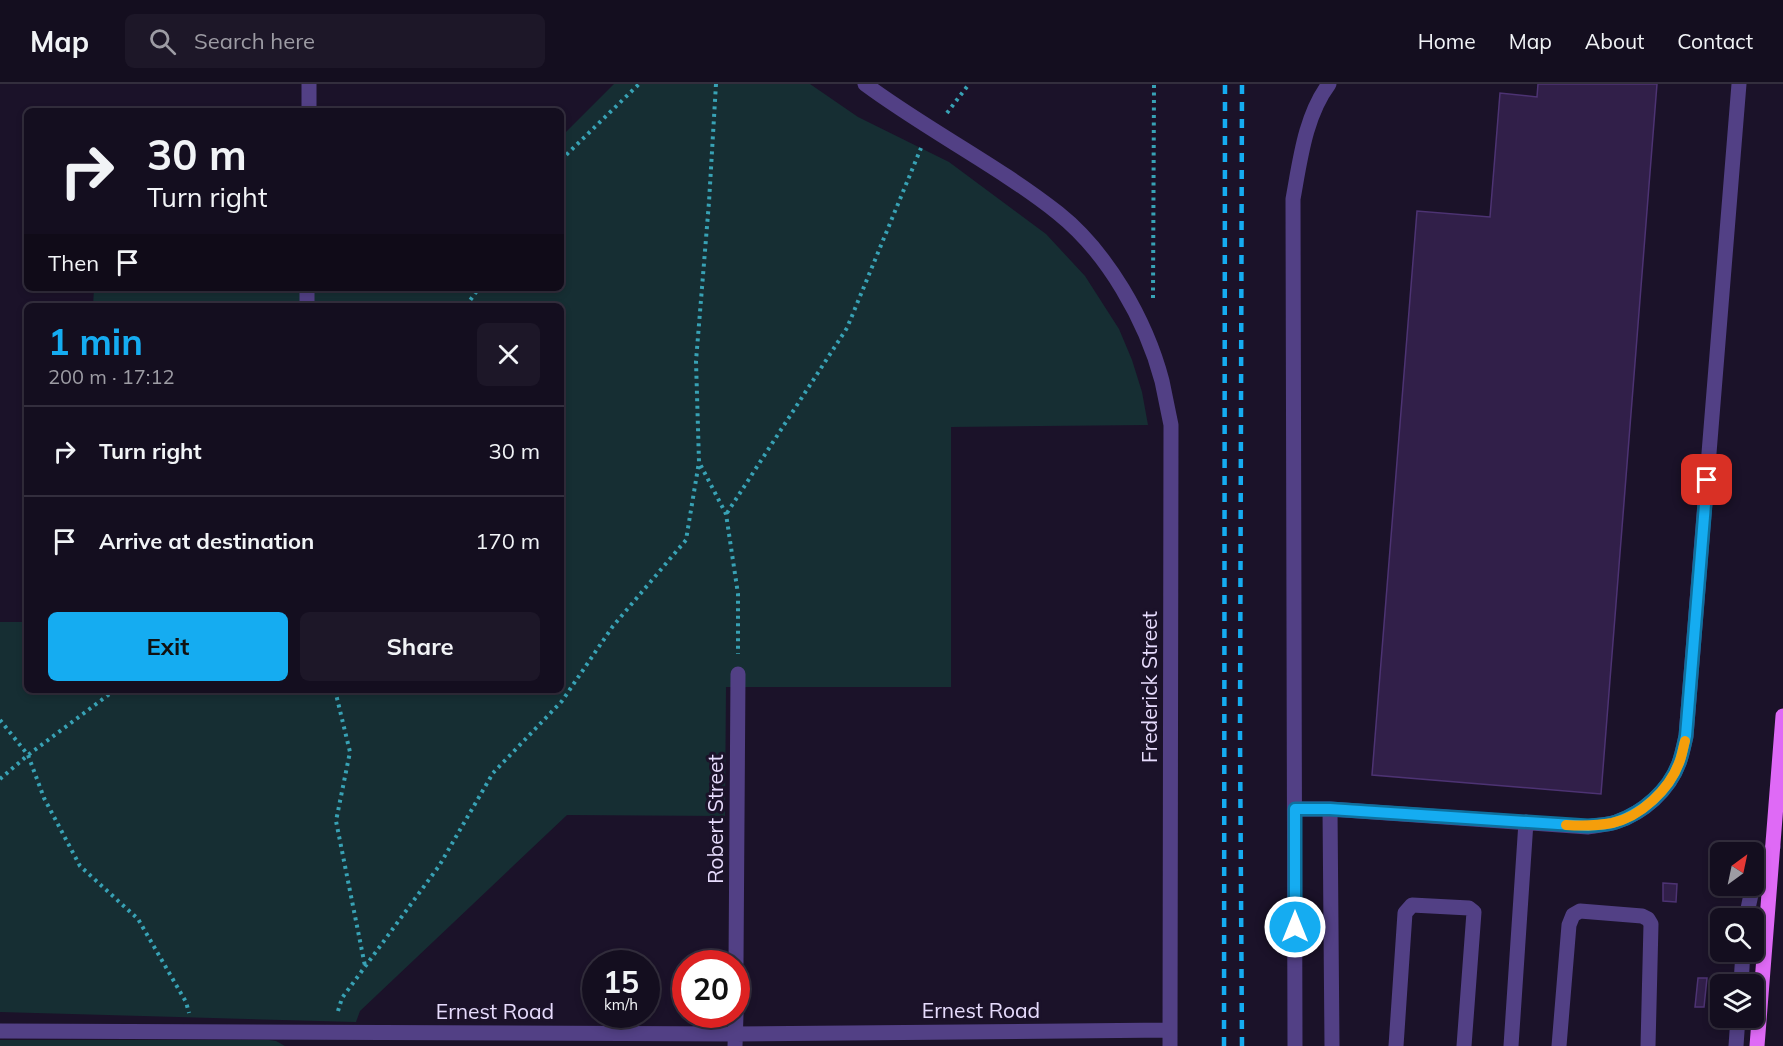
<!DOCTYPE html>
<meta charset="utf-8">
<style>
body{margin:0;font-family:Mulish,sans-serif;background:#1d1728;color:#f1f3f6;height:100vh;display:flex;flex-direction:column;font-size:22px;white-space:nowrap}
*{box-sizing:border-box;margin:0}
p{font-size:20px;color:#9d9ca4}
.icon{flex:none;width:33px;height:33px;fill:none;stroke:currentColor;stroke-width:2;stroke-linecap:round;stroke-linejoin:round}
.map{position:relative;flex:1;overflow:hidden}
.details{position:absolute;left:24px;top:219px;width:540px;height:390px;display:flex;flex-direction:column;background:#140e1f;border-radius:9px;box-shadow:0 3px 9px #0003,0 0 0 2px #332e3d}
.details>*{flex:none}
.top-card{position:absolute;left:24px;top:24px;width:540px;height:183px;border-radius:9px;box-shadow:0 3px 9px #0003,0 0 0 2px #332e3d;background:#140e1f;color:#f1f3f6;overflow:hidden}
.needle{width:39px;rotate:33deg}
.fabs{position:absolute;left:1710px;top:758px;display:grid;gap:12px}
.fabs a{display:grid;place-items:center;width:54px;height:54px;border-radius:9px;background:#140e1f;box-shadow:0 3px 9px #0003,0 0 0 2px #332e3d;font-size:30px}
.speed{position:absolute;left:582px;top:866px;display:flex;gap:12px;font-size:30px;font-weight:700;text-align:center}
.speed>*{display:grid;place-content:center;width:78px;height:78px;border-radius:50%;background:#140e1f;box-shadow:0 3px 9px #0003,0 0 0 2px #332e3d;line-height:1}
.speed small{font-size:15px;font-weight:400}
.speed .limit{border:9px solid #d22;background:#fff;color:#111}
.pin{position:absolute;display:grid;place-items:center;width:51px;height:51px;color:#fff;margin:-26px;border-radius:12px;box-shadow:0 3px 9px #0006}
.me{position:absolute;width:66px;margin:-33px;rotate:0deg;stroke-linejoin:round;filter:drop-shadow(0 0 4px #0008)}
.turn{display:flex;align-items:center;gap:21px;height:126px;padding:0 24px;font-size:27px}
.turn .icon{width:78px;height:78px;stroke-width:2.5}
.turn b{display:block;font-size:42px;line-height:51px}
.then{display:flex;align-items:center;height:57px;padding:0 24px;background:#0003;gap:12px;font-size:22px}
.round{display:grid;place-items:center;flex:none;width:63px;height:63px;border-radius:9px;background:#1d1728}
.headline{display:flex;align-items:center;justify-content:space-between;height:102px;padding:0 24px}
h1{font-size:36px;font-weight:700;line-height:45px;color:#15acf1}
.action{display:flex;gap:12px;margin-top:auto;padding:12px 24px}
.action a{flex:1;height:69px;border-radius:9px;background:#15acf1;color:#111;font-size:24px;font-weight:700;line-height:69px;text-align:center}
.action a+a{background:#1d1728;color:#f1f3f6}
ul{padding:0;list-style:none}
li{display:flex;align-items:center;gap:18px;height:90px;padding:0 24px;border-top:2px solid #332e3d}
li div{flex:1}
li b{display:block;font-size:22px}
li em{font-style:normal}
header{display:flex;align-items:center;gap:36px;box-sizing:border-box;height:84px;padding:0 30px;background:#140e1f;border-bottom:2px solid #332e3d}
header strong{font-size:28px}
nav{display:flex;gap:33px;margin-inline-start:auto;font-size:21px}
.search{width:420px;height:54px;background:#1d1728;display:flex;align-items:center;gap:15px;box-sizing:border-box;padding:0 21px;border-radius:9px;color:#9d9ca4;font-size:22px}
.map>svg:first-child{display:block}
</style>
<header>
<strong>Map</strong>
<div class="search"><svg class="icon" aria-label="search" viewBox="0 0 24 24"><circle cx="10" cy="10" r="6"/><path d="M15 15l6 6"/></svg>Search here</div>
<nav><a>Home</a><a>Map</a><a>About</a><a>Contact</a></nav>
</header>
<div class="map">
<svg width="1783" height="962" viewBox="0 0 1783 962">
<rect width="100%" height="100%" fill="#1b1229"/>
<path fill="#162e33" d="M 614,0 L 810,0 L 858,33 L 949,78 L 1046,150 L 1085,192 L 1119,245 L 1132,276 L 1142,308 L 1148,341 L 951,343 L 951,603 L 726,603 L 725,732 L 567,731 L 360,927 L 356,938 L 0,928 L 0,538 L 27,538 L 27,606 L 561,606 L 561,222 L 93,222 L 94,204 L 561,204 L 561,53 Z
M 0,956 L 269,956 L 276,957 L 285,962 L 0,962 Z"/>
<path fill="#311f49" stroke="#4d3373" stroke-width="1.5" d="M 1538,0 L 1657,0 L 1601,710 L 1372,691 L 1417,127 L 1490,133 L 1500,9 L 1537,13 Z
M 1663,799 L 1677,800 L 1676,818 L 1663,817 Z
M 1698,894 L 1707,894 L 1704,923 L 1695,923 Z"/>
<g fill="none" stroke-linecap="round" stroke-linejoin="round">
<path stroke="#38a2b5" stroke-width="4" stroke-dasharray="3 4.5" stroke-linecap="butt" d="M 716,0 L 709,118 L 696,277 L 699,378 L 726,430 L 738,510 L 738,570
M 947,29 L 969,0
M 561,76 L 639,0
M 1153,214 L 1154,0
M 466,222 L 479,204
M 727,429 L 847,244 L 921,64
M 335,606 L 350,668 L 336,737 L 365,882
M 0,636 L 28,671 L 44,714 L 80,782 L 138,835 L 186,918 L 189,929
M 0,695 L 28,671 L 115,606
M 338,927 L 342,914 L 439,782 L 493,689 L 562,617 L 613,542 L 686,456 L 699,378"/>
<path stroke="#524085" stroke-width="15" d="M 865,0 C 927,46 997,81 1058,129 C 1107,168 1146,236 1162,297 C 1165,311 1168,326 1171,341 L 1170,962
M 309,27 L 309,0
M 307,222 L 307,204
M 1295,725 L 1330,725 L 1588,743 C 1597,741 1607,741 1616,738 C 1643,729 1669,707 1679,679 C 1682,671 1684,661 1686,652 L 1739,0
M 1330,725 L 1332,962
M 1754,800 L 1773,763
M 1746,834 L 1753,801
M 736,879 L 738,590
M 1741,900 L 1743,867
M 0,947 L 735,950 L 1170,946
M 735,962 L 736,930
M 1295,962 L 1293,115 C 1300,77 1305,32 1329,0
M 1396,962 L 1405,829 L 1412,821 L 1469,824 L 1474,828 L 1464,962
M 1511,962 L 1526,738
M 1559,962 L 1569,841 L 1573,831 L 1580,827 L 1642,832 L 1648,835 L 1651,840 L 1648,962
M 1736,962 L 1738,933"/>
<path stroke="#df6af6" stroke-width="15" d="M 1757,962 L 1783,632"/>
<path stroke="#15acf1" stroke-width="4.5" stroke-dasharray="9 8" stroke-linecap="butt" d="M 1224,962 L 1225,0
M 1242,962 L 1240,649 L 1242,0"/>
</g>
<g fill="none" stroke-linecap="round" stroke-linejoin="round">
<defs>
<path id="route" d="M 1295,843 L 1295,725 L 1330,725 L 1588,742 C 1597,741 1607,741 1616,738 C 1643,729 1669,706 1679,679 C 1682,671 1684,661 1686,652 L 1707,396"/>
</defs>
<use href="#route" stroke="#0e709d" stroke-width="15"/>
<use href="#route" stroke="#15acf1" stroke-width="10"/>
<path stroke="#f59e0b" stroke-width="10" d="M 1566,741 C 1581,742 1596,742 1612,739 C 1640,733 1669,706 1679,679 C 1682,672 1683,664 1685,657"/>
</g>
<g text-anchor="middle" stroke-width="6" stroke-linejoin="round" paint-order="stroke">
<g font-size="21" fill="#e7dcfd" stroke="#1b1229">
<text transform="translate(1150 603) rotate(-90)" y="7">Frederick Street</text>
<text transform="translate(716 735) rotate(-90)" y="7">Robert Street</text>
<text x="981" y="934">Ernest Road</text>
<text x="495" y="935">Ernest Road</text>
</g>
</g>
</svg>
<div class="fabs">
<a><svg class="needle" viewBox="-14 -14 28 28"><path d="M0-13l5 13h-10z" fill="#e53935"/><path d="M0 13l5-13h-10z" fill="#9d9ca4"/></svg></a>
<a><svg class="icon" aria-label="search" viewBox="0 0 24 24"><circle cx="10" cy="10" r="6"/><path d="M15 15l6 6"/></svg></a>
<a><svg class="icon" aria-label="layers" viewBox="0 0 24 24"><path d="M12 4l9 5-9 5-9-5zM3 14l9 5 9-5"/></svg></a>
</div>
<div class="speed"><div>15<small>km/h</small></div><div class="limit">20</div></div>
<div class="pin" style="left:1707px;top:396px;background:#d93025"><svg class="icon" aria-label="arrive" viewBox="0 0 24 24"><path d="M6 21V4h12l-3 4 3 4H6"/></svg></div>
<svg class="me" style="left:1295px;top:843px" viewBox="-20 -20 40 40"><circle r="17" fill="#15acf1" stroke="#fff" stroke-width="3"/><path d="M0-11L8 9 0 5-8 9z" fill="#fff"/></svg>
<div class="top-card">
<div class="turn"><svg class="icon" aria-label="right" viewBox="0 0 24 24"><path d="M7 20v-9h11M14 6l5 5-5 5"/></svg><div><b>30 m</b>Turn right</div></div>
<div class="then">Then<svg class="icon" aria-label="arrive" viewBox="0 0 24 24"><path d="M6 21V4h12l-3 4 3 4H6"/></svg></div>
</div>
<section class="details">
<div class="headline"><div><h1>1 min</h1><p>200 m · 17:12</p></div><a class="round"><svg class="icon" aria-label="close" viewBox="0 0 24 24"><path d="M6 6l12 12M18 6L6 18"/></svg></a></div>
<ul>
<li><svg class="icon" aria-label="right" viewBox="0 0 24 24"><path d="M7 20v-9h11M14 6l5 5-5 5"/></svg><div><b>Turn right</b></div><em>30 m</em></li>
<li><svg class="icon" aria-label="arrive" viewBox="0 0 24 24"><path d="M6 21V4h12l-3 4 3 4H6"/></svg><div><b>Arrive at destination</b></div><em>170 m</em></li>
</ul>
<div class="action"><a>Exit</a><a>Share</a></div>
</section>
</div>
